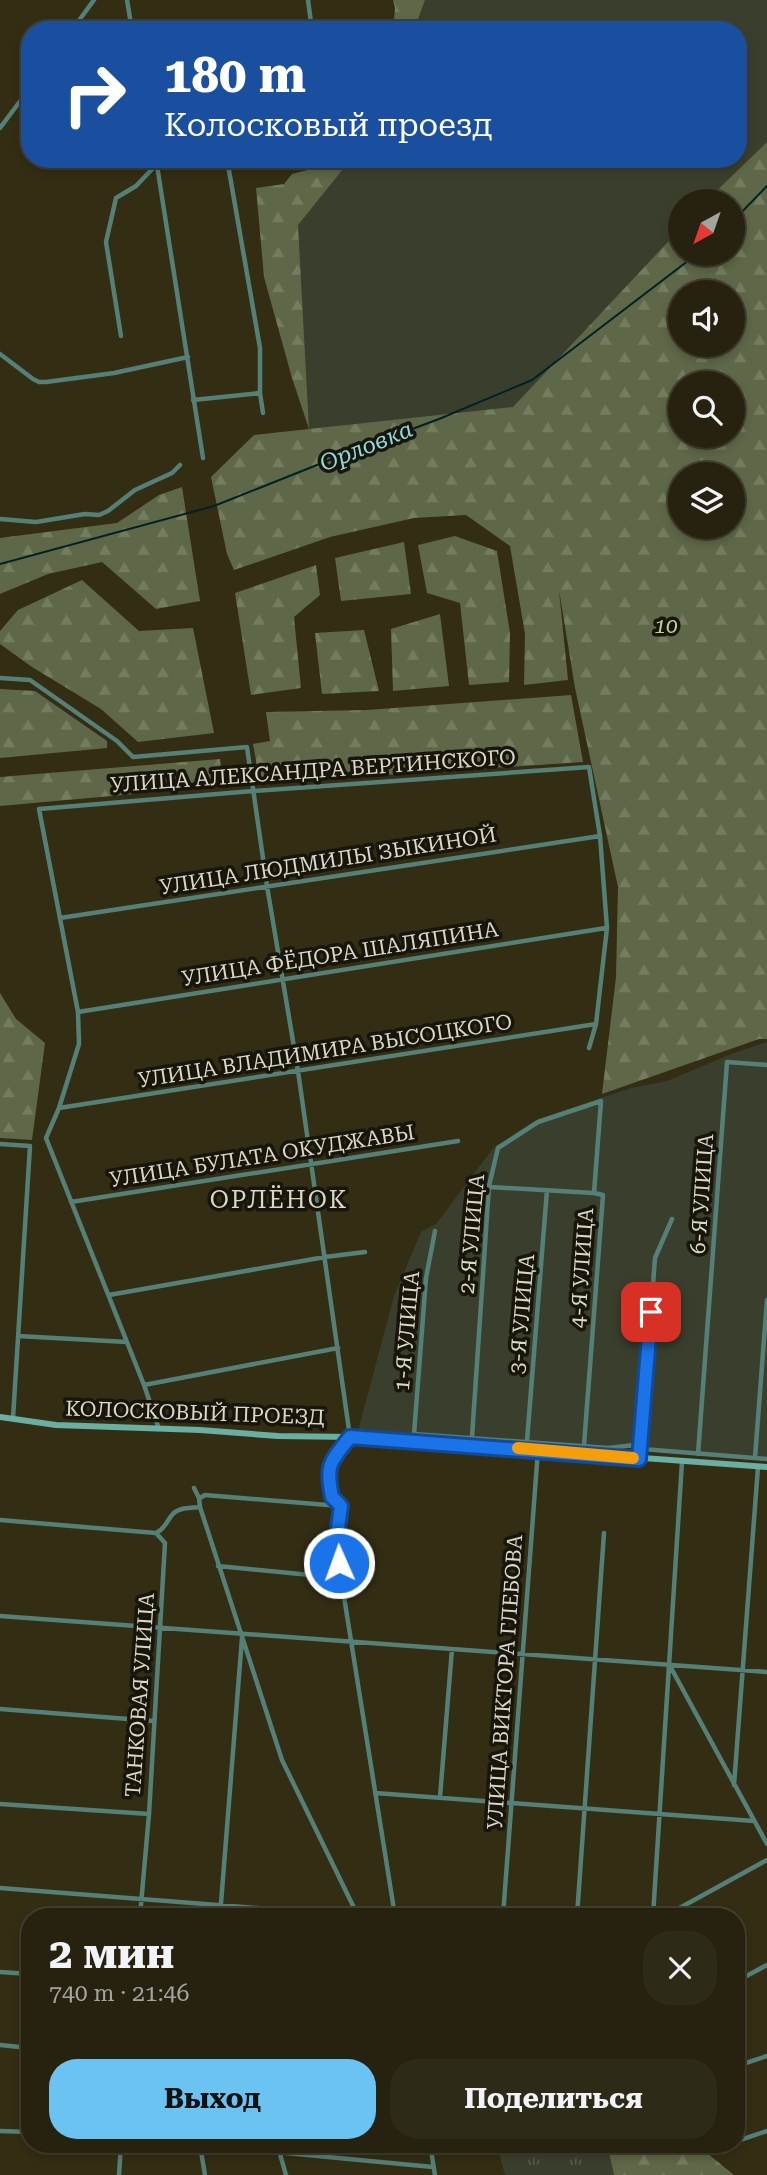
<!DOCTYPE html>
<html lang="ru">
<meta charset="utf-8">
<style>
body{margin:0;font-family:"Roboto Serif",serif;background:#2e2a18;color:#f1f3f6;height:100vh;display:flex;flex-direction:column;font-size:26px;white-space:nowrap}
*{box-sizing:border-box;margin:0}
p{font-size:23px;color:#a4a49e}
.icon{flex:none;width:38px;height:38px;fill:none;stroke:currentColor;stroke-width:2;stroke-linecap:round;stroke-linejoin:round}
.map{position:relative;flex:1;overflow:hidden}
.sheet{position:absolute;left:21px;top:1908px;width:724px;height:245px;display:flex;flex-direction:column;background:#26220f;border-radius:28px;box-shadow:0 4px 10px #0003,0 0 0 2px #423f2f}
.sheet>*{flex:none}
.hud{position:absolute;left:21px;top:21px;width:726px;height:147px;border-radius:28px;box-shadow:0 4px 10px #0003,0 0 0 2px #423f2f;background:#1a4fa0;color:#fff;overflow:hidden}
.needle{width:46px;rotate:220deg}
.fabs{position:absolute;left:668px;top:189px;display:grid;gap:14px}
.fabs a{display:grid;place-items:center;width:77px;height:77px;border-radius:50%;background:#26220f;box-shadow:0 4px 10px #0003,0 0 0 2px #423f2f;font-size:35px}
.pin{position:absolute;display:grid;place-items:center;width:60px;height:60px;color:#fff;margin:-30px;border-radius:14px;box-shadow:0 4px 10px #0006}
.me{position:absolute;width:77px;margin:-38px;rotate:358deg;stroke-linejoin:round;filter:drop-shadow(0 0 5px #0008)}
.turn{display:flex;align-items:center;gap:24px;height:147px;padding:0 28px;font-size:32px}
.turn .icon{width:91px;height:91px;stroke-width:2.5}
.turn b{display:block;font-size:49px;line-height:60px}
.round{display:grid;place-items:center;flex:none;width:74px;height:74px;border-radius:28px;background:#2e2a18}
.summary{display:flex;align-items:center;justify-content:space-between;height:119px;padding:0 28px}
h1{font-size:42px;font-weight:700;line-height:52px}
.button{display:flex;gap:14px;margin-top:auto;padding:14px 28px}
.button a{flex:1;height:80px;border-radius:28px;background:#6bc3f2;color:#111;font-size:28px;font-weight:700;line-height:80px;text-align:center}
.button a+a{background:#2e2a18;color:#f1f3f6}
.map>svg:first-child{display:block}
</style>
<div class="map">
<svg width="767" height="2175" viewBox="0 0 767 2175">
<defs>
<pattern id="grass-tufts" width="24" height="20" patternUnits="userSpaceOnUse" patternTransform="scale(1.75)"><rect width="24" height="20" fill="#3a3f2d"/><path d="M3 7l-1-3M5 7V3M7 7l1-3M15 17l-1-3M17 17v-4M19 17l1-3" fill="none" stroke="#565a4a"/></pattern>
<pattern id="forest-firs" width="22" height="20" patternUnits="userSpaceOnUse" patternTransform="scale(1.75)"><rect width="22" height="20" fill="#5e6747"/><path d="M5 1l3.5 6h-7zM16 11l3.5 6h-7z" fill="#747c60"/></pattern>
</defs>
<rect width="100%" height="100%" fill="#332d14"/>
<path fill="url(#grass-tufts)" d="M 497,2144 L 607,2144 L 614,2175 L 505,2175 Z"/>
<path fill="url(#forest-firs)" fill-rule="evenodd" d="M 393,0 L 767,0 L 767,1039 L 759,1039 L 602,1094 L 616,977 L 618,887 L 575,688 L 559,590 L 568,680 L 524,685 L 525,634 L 510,546 L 466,515 L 414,518 L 330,537 L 234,570 L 227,554 L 211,477 L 254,435 L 309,429 L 292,378 L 264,277 L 256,188 L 284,184 L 292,174 L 351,159 L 738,159 L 738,30 L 393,30 L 395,8 ZM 681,201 L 733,201 L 733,254 L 681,254 ZM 681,292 L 733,292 L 733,345 L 681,345 ZM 681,383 L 733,383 L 733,436 L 681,436 ZM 681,474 L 733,474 L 733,527 L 681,527 Z
M 182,487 L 200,601 L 156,609 L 102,562 L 48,574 L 0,594 L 0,538 L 117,523 L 159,495 Z
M 455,536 L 497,551 L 510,633 L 509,682 L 469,685 L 460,603 L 427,593 L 418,545 Z
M 404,542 L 411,594 L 341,601 L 335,558 Z
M 316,565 L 320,595 L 294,617 L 301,688 L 251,695 L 235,593 Z
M 82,580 L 139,631 L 193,628 L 214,733 L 138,742 L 101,709 L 32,667 L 0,644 L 0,631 L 18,610 Z
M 440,614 L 449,686 L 393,691 L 391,629 Z
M 364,630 L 379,691 L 322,694 L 315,633 Z
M 0,689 L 35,691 L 107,741 L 107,748 L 0,758 Z
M 571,695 L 583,762 L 260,783 L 253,744 L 270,741 L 266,712 L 367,710 Z
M 220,759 L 223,786 L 0,806 L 0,777 Z
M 0,993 L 16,1019 L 45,1043 L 32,1140 L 0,1138 Z
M 607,2144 L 696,2144 L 734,2175 L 614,2175 Z"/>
<path fill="#3a3f2d" d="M 425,0 L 767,0 L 767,142 L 706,201 L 681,201 L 681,228 L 513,407 L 309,429 L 298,225 L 351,159 L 738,159 L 738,30 L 414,30 Z
M 767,1042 L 767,1457 L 358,1431 L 394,1296 L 421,1232 L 436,1224 L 494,1147 L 538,1119 L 631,1088 L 667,1081 L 731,1054 Z"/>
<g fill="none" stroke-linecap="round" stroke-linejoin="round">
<path stroke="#002225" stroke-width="2" d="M 733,221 L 767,186
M 0,564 L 214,506 L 332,459 L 439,419 L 532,380 L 697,254"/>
<path stroke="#558078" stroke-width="4.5" d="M 127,0 L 132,30
M 308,0 L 312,30
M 72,30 L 94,0
M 0,128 L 30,88
M 156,159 L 203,458
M 227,159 L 260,348 L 260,393 L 263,413
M 121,336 L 106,242 L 116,198 L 136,186 L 157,164
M 0,354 L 33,379 L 39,382 L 46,382 L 114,373 L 188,357
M 193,400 L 260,393
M 0,519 L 36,522 L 85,514 L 99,515 L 108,511 L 135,490 L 172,473 L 180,465
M 0,678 L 30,680 L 117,741 L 133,757 L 247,747 L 267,886 L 298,1071 L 350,1437 C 331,1462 325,1463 332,1498 L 341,1506
M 60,918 L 600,836
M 78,1012 L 606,928
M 59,1108 L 596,1024
M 0,1144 L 30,1146 L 13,1418
M 490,1187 L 594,1193
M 71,1202 L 458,1141
M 435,1231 L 426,1278 L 414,1434 L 608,1448 L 635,1445 L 642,1449 L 767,1459
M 109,1295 L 325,1257 L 365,1252
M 18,1336 L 127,1342
M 144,1385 L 338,1348
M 159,1429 L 144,1385 L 46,1138 L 59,1108 L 79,1044 L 78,1012 L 39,809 L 253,791 L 589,767 L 600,836 L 607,928 L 596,1024 L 589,1048
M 472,1437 L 489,1186 L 498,1148 L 538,1122 L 601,1101 L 594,1193 L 603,1195 L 584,1445
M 527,1441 L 547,1190
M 698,1454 L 727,1062 L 767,1065
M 640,1458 L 655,1258 L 672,1219
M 755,1458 L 767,1300
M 194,1488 L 199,1498 L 200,1507 L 282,1760 L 358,1916
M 200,1498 L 205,1495 L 340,1506
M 341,1506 L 338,1547 L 341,1578 L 395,1916
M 0,1520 L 156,1533
M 218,1566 L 341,1578
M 0,1616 L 767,1672
M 670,1666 L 767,1844
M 0,1709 L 154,1721
M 734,1785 L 758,1467
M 375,1793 L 754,1821
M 440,1797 L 452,1649
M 0,1804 L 149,1814
M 0,1888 L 358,1916
M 140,1916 L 149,1814 L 165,1543 L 156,1533 C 165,1529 166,1522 172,1515 C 178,1507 191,1508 200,1507
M 220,1916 L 242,1638
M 503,1916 L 538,1450
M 577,1916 L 604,1533
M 653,1916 L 682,1462
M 665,1916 L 767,1860
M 0,1972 L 30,1974
M 737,1981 L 767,1965
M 0,2045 L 30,2048
M 737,2066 L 767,2056
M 0,2131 L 30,2132
M 740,2140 L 767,2131
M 191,2144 L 433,2167
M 280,2144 L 280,2154 L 286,2175
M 430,2144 L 435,2175
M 200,2145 L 205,2175
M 119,2175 L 121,2144"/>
<path stroke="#69afa3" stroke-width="6" d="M 0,1417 L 56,1425 L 200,1430 L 278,1436 L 350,1437 L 767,1467"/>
</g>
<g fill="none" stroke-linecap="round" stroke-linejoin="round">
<defs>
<path id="route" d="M 339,1563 L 338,1528 L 341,1506 L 332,1497 C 325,1463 331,1462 350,1437 L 639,1459 L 651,1312"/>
</defs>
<use href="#route" stroke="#114b97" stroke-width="18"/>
<use href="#route" stroke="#1a73e8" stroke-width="12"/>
<path stroke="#f59e0b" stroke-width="12" d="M 518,1448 L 633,1458"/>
</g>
<g text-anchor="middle" stroke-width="7" stroke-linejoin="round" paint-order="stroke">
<g font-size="21" font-style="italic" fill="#c0d197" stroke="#18150b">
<text x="666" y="633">10</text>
</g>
<g font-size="21" fill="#dbd7c9" stroke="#18150b">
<text transform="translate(313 771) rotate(-4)" y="7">УЛИЦА АЛЕКСАНДРА ВЕРТИНСКОГО</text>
<text transform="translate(328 861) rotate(-9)" y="7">УЛИЦА ЛЮДМИЛЫ ЗЫКИНОЙ</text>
<text transform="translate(340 954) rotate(-9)" y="7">УЛИЦА ФЁДОРА ШАЛЯПИНА</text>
<text transform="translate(325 1051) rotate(-9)" y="7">УЛИЦА ВЛАДИМИРА ВЫСОЦКОГО</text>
<text transform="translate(262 1156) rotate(-9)" y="7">УЛИЦА БУЛАТА ОКУДЖАВЫ</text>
<text transform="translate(702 1194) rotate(-86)" y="7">6-Я УЛИЦА</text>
<text transform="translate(472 1234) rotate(-85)" y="7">2-Я УЛИЦА</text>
<text transform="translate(582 1268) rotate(-86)" y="7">4-Я УЛИЦА</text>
<text transform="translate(522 1314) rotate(-85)" y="7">3-Я УЛИЦА</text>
<text transform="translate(407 1331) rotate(-85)" y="7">1-Я УЛИЦА</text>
<text transform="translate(195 1413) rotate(2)" y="7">КОЛОСКОВЫЙ ПРОЕЗД</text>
<text transform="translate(505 1682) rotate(-86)" y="7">УЛИЦА ВИКТОРА ГЛЕБОВА</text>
<text transform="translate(140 1695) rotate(-86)" y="7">ТАНКОВАЯ УЛИЦА</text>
</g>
<g font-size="23" font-style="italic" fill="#8bdbe0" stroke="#18150b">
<text transform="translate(366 446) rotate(-22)" y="8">Орловка</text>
</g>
<g font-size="24" letter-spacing="2" fill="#dbd7c9" stroke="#18150b">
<text x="279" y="1208">ОРЛЁНОК</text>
</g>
</g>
</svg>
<div class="fabs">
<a><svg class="needle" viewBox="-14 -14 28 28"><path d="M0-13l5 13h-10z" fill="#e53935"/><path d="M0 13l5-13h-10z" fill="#a4a49e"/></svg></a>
<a><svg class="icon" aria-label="sound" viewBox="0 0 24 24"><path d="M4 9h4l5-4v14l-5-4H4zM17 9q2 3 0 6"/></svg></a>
<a><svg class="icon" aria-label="search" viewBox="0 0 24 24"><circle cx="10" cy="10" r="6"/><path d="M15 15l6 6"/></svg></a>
<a><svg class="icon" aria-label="layers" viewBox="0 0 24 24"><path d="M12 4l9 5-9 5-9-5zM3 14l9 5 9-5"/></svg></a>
</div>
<div class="pin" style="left:651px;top:1312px;background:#d93025"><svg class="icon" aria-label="arrive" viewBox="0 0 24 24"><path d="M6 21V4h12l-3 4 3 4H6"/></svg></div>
<svg class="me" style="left:339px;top:1563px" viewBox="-20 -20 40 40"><circle r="17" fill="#1a73e8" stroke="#fff" stroke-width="3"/><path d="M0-11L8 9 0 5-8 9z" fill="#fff"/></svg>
<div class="hud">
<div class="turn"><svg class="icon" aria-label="right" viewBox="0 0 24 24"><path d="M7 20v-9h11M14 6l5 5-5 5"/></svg><div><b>180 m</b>Колосковый проезд</div></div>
</div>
<section class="sheet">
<div class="summary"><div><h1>2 мин</h1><p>740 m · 21:46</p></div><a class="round"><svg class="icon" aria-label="close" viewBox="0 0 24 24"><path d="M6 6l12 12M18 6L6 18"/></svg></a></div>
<div class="button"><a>Выход</a><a>Поделиться</a></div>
</section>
</div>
